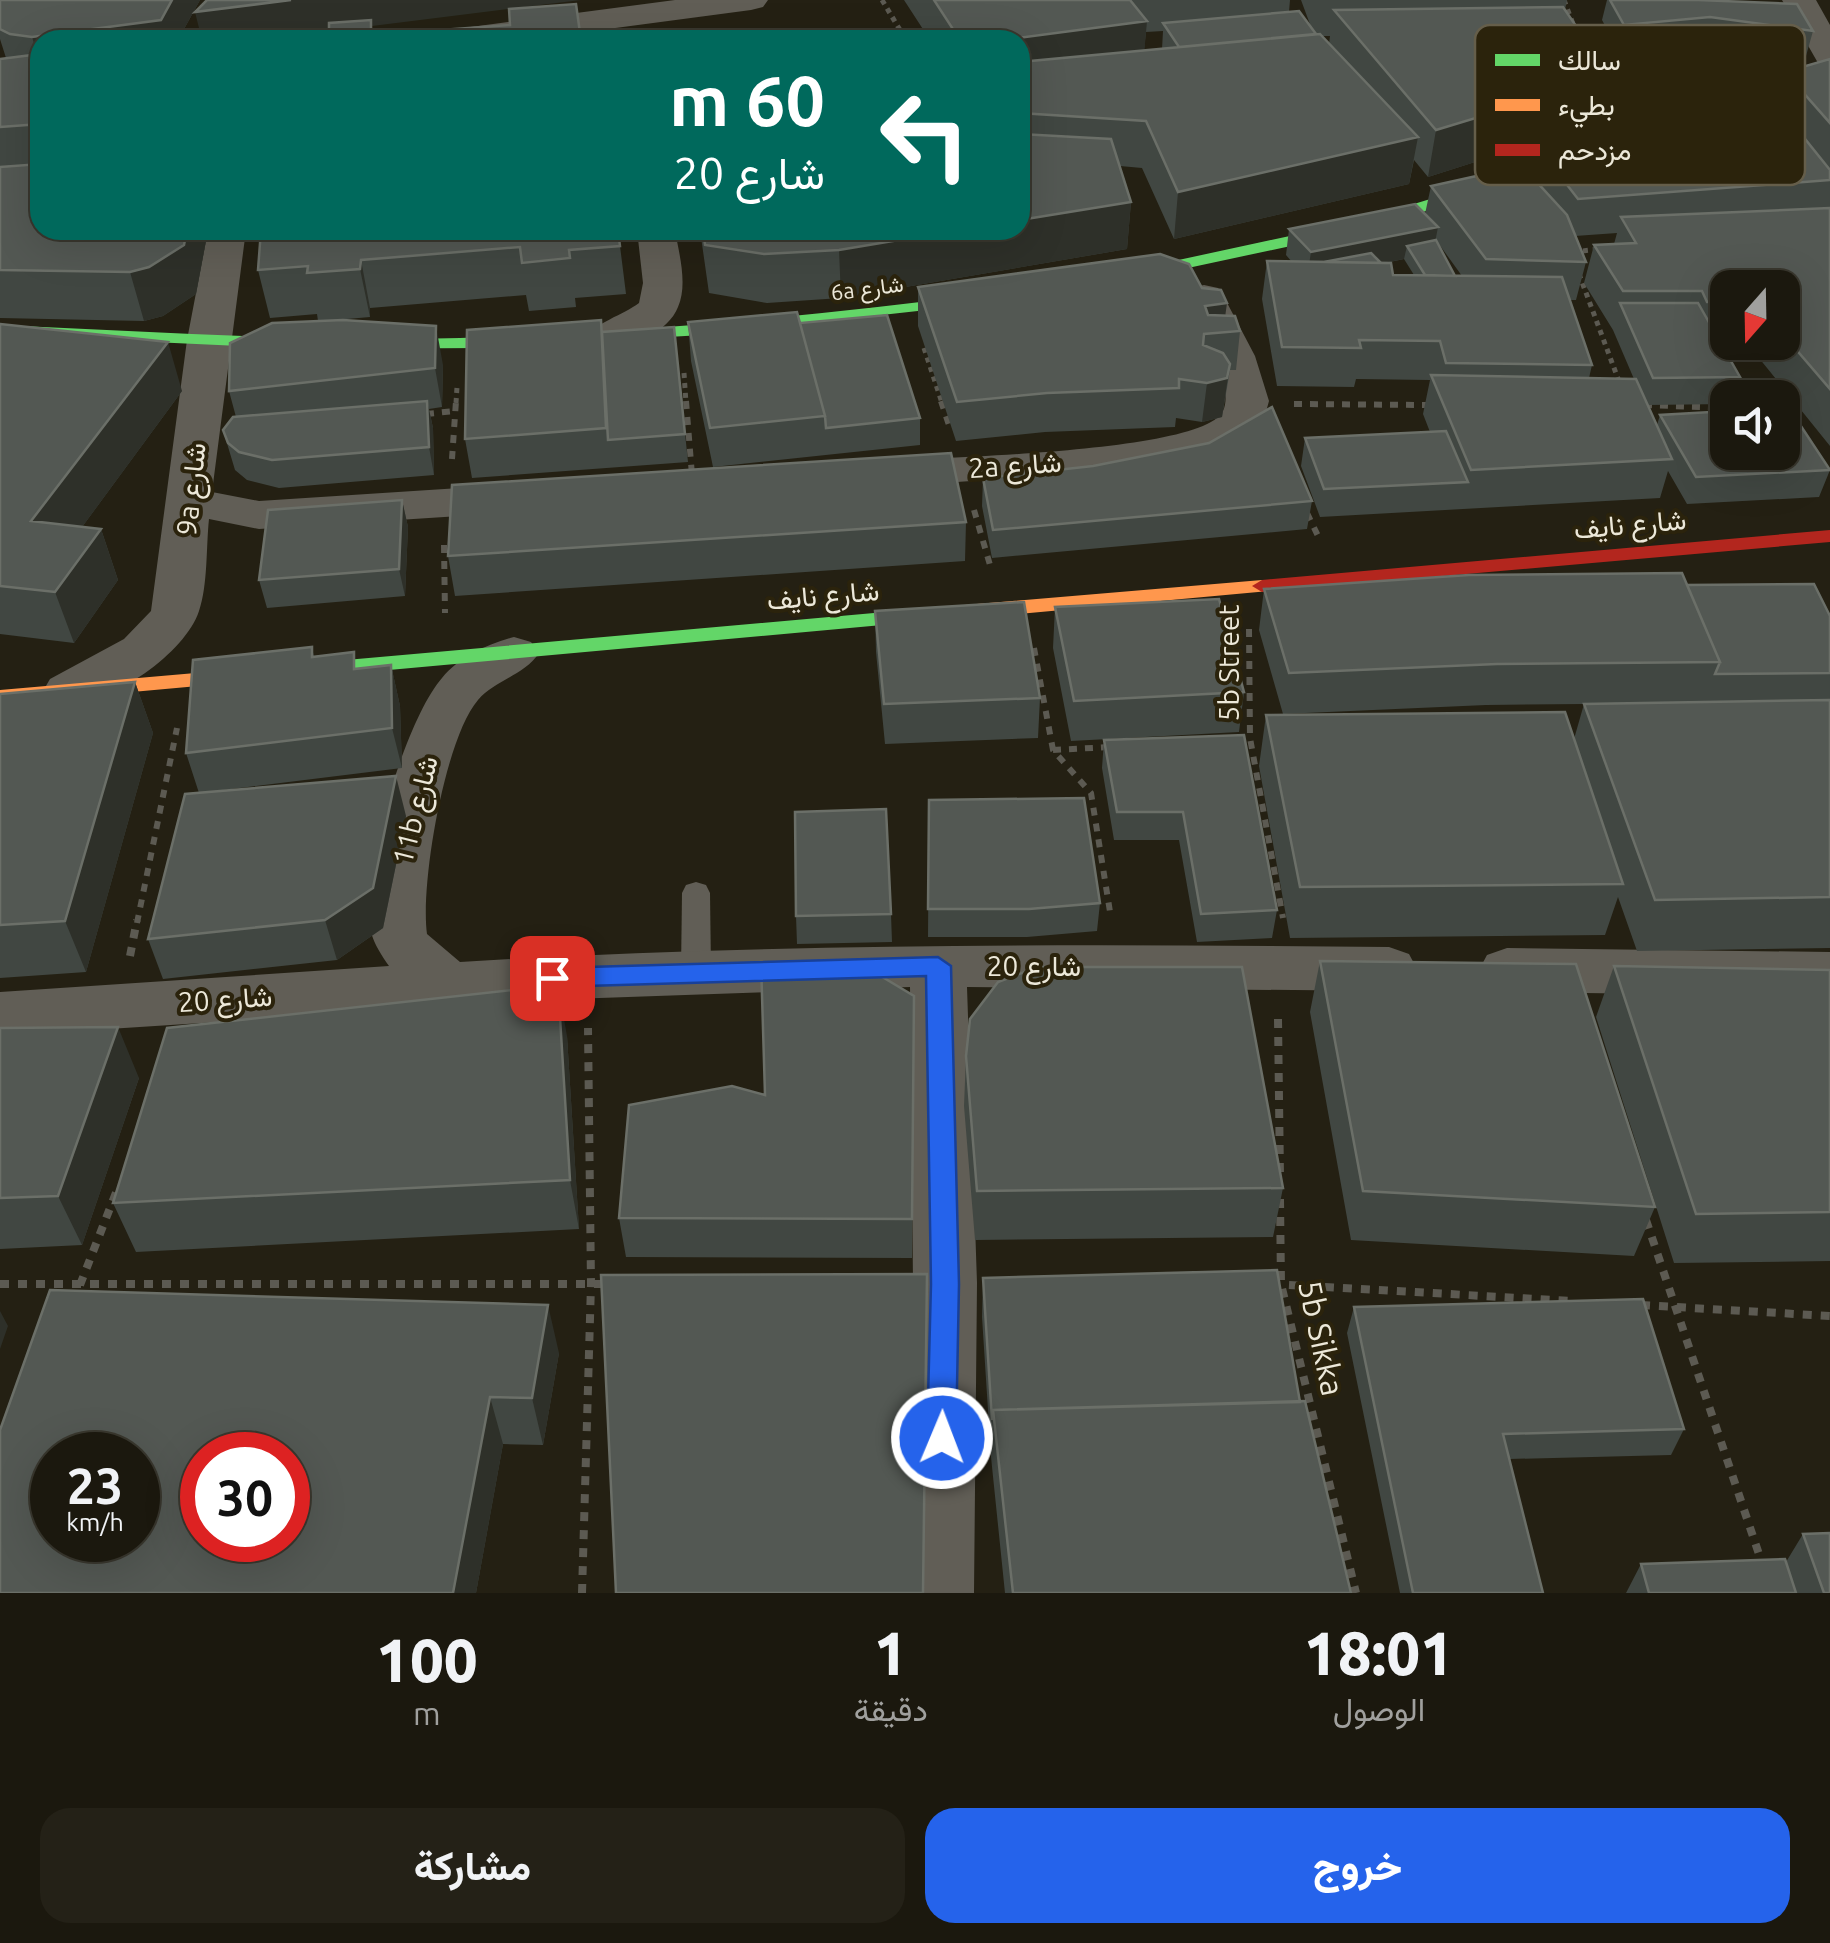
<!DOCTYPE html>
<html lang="ar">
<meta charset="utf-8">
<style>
body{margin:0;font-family:Ubuntu,Vazirmatn,sans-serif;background:#242117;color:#f1f3f6;direction:rtl;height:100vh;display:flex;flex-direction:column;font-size:38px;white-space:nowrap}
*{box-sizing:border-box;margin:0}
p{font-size:32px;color:#a0a09e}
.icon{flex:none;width:55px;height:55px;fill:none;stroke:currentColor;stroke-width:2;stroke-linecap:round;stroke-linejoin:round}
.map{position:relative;height:1593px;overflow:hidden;direction:ltr}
.drawer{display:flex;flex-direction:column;background:#1b180e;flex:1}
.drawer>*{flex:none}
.top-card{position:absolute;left:30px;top:30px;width:1000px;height:210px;border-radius:30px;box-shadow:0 10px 40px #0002,0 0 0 2px #39372e;direction:rtl;background:#00695c;color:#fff;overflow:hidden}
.needle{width:65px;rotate:200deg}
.controls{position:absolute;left:1710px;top:270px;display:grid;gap:20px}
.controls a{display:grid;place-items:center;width:90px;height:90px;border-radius:20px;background:#1b180e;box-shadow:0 10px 40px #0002,0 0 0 2px #39372e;font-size:50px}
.speed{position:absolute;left:30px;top:1432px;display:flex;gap:20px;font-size:50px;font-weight:700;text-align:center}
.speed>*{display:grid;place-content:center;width:130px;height:130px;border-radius:50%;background:#1b180e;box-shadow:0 10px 40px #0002,0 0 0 2px #39372e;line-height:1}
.speed small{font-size:25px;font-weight:400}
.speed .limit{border:15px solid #d22;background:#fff;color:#111}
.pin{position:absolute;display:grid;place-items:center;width:85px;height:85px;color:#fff;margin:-42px;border-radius:20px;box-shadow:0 5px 15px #0006}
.me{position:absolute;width:110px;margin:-55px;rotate:1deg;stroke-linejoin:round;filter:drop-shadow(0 0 8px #0008)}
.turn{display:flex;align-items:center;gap:35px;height:210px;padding:0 40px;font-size:45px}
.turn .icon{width:130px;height:130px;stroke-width:2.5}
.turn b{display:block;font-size:70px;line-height:85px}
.eta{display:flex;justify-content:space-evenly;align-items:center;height:170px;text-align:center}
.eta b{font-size:60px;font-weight:800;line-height:70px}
.action{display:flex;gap:20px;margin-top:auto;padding:20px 40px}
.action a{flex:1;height:115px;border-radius:30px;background:#2563eb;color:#fff;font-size:40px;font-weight:800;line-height:115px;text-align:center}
.action a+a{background:#242117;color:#f1f3f6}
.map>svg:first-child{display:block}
</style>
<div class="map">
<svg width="1830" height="1593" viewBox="0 0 1830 1593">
<rect width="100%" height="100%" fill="#242013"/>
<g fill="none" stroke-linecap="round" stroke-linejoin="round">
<path stroke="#5c5a52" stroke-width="5" stroke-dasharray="5 5" stroke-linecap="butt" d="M 882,0 L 906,40
M 1564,0 L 1573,24
M 1573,252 L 1600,249
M 1579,274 L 1620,384
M 924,348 L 942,403
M 684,373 L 686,403
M 456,403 L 457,387"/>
<path stroke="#5c5a52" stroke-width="6" stroke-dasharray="8 8" stroke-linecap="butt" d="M 686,401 L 692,475
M 941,401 L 951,431
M 1294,404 L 1431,405
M 1644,405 L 1728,408
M 426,414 L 455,411
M 452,459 L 456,401
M 974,510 L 990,565
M 1307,513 L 1319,538
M 444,545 L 445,613
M 1249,629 L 1250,738 L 1283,918
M 1034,648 L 1053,750 L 1091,793 L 1111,918
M 1053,750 L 1110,747
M 137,923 L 177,728"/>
<path stroke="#5c5a52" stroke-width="8" stroke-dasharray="9 9" stroke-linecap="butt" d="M 130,956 L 137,920
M 1278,1019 L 1280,1177
M 1280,1199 L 1281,1284 L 1356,1593
M 1646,1220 L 1762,1563
M 0,1284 L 609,1284
M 1271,1284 L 1573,1301
M 80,1285 L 119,1185
M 1641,1305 L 1830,1316
M 582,1593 L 591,1284 L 588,1028"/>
<path fill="#615e56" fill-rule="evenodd" d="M 696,882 L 706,885 L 710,893 L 711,972 L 707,980 L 685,980 L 681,972 L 682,893 L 686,885 Z"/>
<path fill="#615e56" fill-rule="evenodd" d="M 675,0 L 768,0 L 763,7 L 751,10 L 525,40 L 431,40 L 436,33 L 448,30 Z
M 1782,0 L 1816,0 L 1830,25 L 1830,66 L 1818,63 Z
M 208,230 L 246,230 L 212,492 L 259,501 L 523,484 L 539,488 L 546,498 L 539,508 L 523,512 L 259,529 L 209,519 C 206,547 208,584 199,611 C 184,657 96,716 50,703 L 43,691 L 50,679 L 124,639 L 151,611 L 187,340 Z
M 637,230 L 675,230 C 679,254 688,284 678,307 C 667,336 618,353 591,347 L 585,338 C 595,323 623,315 639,303 L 643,283 Z
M 1204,285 L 1218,288 L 1224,297 L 1255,356 L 1269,401 L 1264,419 L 1242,443 L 1214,455 L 1156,468 L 885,487 L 869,484 L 863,474 L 869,464 L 885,461 C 939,457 1203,453 1223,411 C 1236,384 1197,322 1184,297 L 1190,288 Z
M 514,637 L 531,642 L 539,653 C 525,675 495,680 478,700 C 445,738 420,884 427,934 L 460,962 C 770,943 1079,944 1389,947 L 1409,954 L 1417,969 L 1409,984 L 1389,991 L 967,987 L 977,1283 L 974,1593 L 902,1593 L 913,1283 L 910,987 L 571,999 L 0,1036 L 0,992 L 389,966 C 382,956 374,944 371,932 C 358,878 405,720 442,678 C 459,657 488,644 514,637 Z
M 1507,948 L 1830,952 L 1830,996 L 1507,992 L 1487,985 L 1479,970 L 1487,955 Z"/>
<path fill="#63d668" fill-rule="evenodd" d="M 1830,69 L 1830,79 L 1706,122 L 1693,119 Z
M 1614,143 L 1622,148 L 1620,151 L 1365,230 L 1118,283 L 1109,278 L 1118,273 L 1355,222 Z
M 993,293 L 1002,298 L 999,302 L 702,335 L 483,348 L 307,349 L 0,335 L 0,325 C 137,331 273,340 410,339 C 605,336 799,318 993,293 Z
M 930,608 L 937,610 L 940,615 L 937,620 L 312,677 L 301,670 L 312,663 Z"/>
<path fill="#ff974d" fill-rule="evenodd" d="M 1262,580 L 1272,586 L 1269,591 L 930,622 L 920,615 L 930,608 Z
M 312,663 L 319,665 L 323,670 L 319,675 L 0,704 L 0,690 Z"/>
<path fill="#b3261e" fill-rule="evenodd" d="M 1830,530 L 1830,542 L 1262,592 L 1252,586 L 1262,580 Z"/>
</g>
<path fill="#414742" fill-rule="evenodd" d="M 0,0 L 200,0 L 178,40 L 40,40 L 40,230 L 208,230 L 196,294 L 163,316 L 144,321 L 0,318 L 0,59 L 6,58 L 0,39 Z
M 904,0 L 1290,0 L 1289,12 L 1311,27 L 1301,0 L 1567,0 L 1565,10 L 1600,122 L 1428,177 L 1414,160 L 1409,184 L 1174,239 L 1142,168 L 1120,166 L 1131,202 L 1127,249 L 841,298 L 767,303 L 709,293 L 700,230 L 1020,230 L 1020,40 L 930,40 ZM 1163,31 L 1162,49 L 1144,50 L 1146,32 ZM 1321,36 L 1330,36 L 1329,44 Z
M 1607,0 L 1698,0 L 1813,31 L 1806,56 L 1777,52 L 1771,74 L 1641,113 L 1609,68 L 1615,44 L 1602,20 Z
M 1830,59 L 1830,446 L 1746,342 L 1782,342 L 1782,288 L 1728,288 L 1728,338 L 1719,339 L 1740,377 L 1733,398 L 1728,398 L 1728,404 L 1647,405 L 1657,425 L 1660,415 L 1830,470 L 1819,497 L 1687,504 L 1668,471 L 1660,498 L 1320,517 L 1301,466 L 1305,438 L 1430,432 L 1423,414 L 1430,380 L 1356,379 L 1354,387 L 1277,386 L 1262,299 L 1267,261 L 1292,262 L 1286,255 L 1289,229 L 1425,214 L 1431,186 L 1541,186 L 1547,159 L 1776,103 L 1785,72 ZM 1617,233 L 1614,244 L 1594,245 L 1584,283 L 1613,330 L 1634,379 L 1589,378 L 1592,365 L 1570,300 L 1576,300 L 1586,262 L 1575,236 ZM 1436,240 L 1462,276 L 1455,276 ZM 1404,259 L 1414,275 L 1393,275 L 1385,263 Z
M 618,230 L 626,294 L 575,298 L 576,307 L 529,311 L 526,295 L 370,308 L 370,317 L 336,320 L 443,365 L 442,407 L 429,409 L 433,428 L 434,475 L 279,488 L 247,480 L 235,470 L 223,430 L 236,417 L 229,391 L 318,321 L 317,314 L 270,318 L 258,270 Z
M 918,287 L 1202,288 L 1240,331 L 1236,370 L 1230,370 L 1222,417 L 1202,422 L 1176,418 L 1175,427 L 1045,432 L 956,441 L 918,326 Z
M 688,322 L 800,323 L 920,418 L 920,445 L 713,467 L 691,361 Z
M 0,324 L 182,391 L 82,527 L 101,529 L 118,580 L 74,643 L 0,634 Z
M 674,327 L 688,462 L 472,478 L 465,439 L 602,332 Z
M 983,478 L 1312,501 L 1307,529 L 992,558 L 982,506 Z
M 402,500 L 408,527 L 405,596 L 267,608 L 259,580 Z
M 966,522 L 965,561 L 455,596 L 448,556 Z
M 1687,585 L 1830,616 L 1830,948 L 1637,951 L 1618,897 L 1605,935 L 1290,938 L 1259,766 L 1266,715 L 1574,739 L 1584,704 L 1486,705 L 1283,714 L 1259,630 L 1264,589 Z
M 1055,607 L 1244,692 L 1239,732 L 1071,741 L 1053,648 Z
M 875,611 L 1040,698 L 1038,738 L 885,744 L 876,652 Z
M 312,647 L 314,657 L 358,669 L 391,665 L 400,706 L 402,768 L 199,793 L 186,753 Z
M 135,682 L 153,733 L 86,972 L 0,978 L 0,694 Z
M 1244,735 L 1277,910 L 1272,938 L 1197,942 L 1179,840 L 1114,840 L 1102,768 L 1104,740 Z
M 929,800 L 1100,903 L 1097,931 L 1027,937 L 928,937 Z
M 406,816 L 383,928 L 337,960 L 163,979 L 148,939 Z
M 891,914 L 892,942 L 797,944 L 796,916 Z
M 1320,961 L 1655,1207 L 1634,1256 L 1351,1240 L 1310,1012 Z
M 1614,966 L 1830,970 L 1830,1261 L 1674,1263 L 1596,1017 Z
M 914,996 L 912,1258 L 626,1257 L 619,1218 L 765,1095 Z
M 0,1028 L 139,1078 L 82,1245 L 0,1249 Z
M 567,1036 L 579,1229 L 136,1252 L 113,1203 Z
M 966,1056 L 1283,1188 L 1273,1237 L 975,1240 L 964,1106 Z
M 983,1278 L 1300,1402 L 1351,1593 L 1005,1593 L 991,1457 L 982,1317 Z
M 1354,1307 L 1684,1429 L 1671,1455 L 1509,1459 L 1543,1593 L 1400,1593 L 1347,1333 Z
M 559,1353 L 543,1445 L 503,1444 L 476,1593 L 0,1593 Z
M 1803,1534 L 1830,1593 L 1626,1593 L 1641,1564 L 1786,1562 Z"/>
<path fill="#2e3029" d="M 172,0 L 200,0 L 178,40 L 40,40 L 40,62 L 32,37 Z
M 291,0 L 581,0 L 372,26 L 374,40 L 372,40 L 371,26 L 260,40 L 202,40 L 195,12 Z
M 1147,21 L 1143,66 L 1020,83 L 1020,40 L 1003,40 Z
M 1778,49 L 1771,74 L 1641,113 L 1648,88 Z
M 1611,77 L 1600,122 L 1428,177 L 1436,130 Z
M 1418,137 L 1409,184 L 1174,239 L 1178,192 Z
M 1131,202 L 1127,249 L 841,298 L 839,250 L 959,230 L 1020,230 L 1020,220 Z
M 1438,227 L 1433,253 L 1407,246 L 1404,259 L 1307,278 L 1311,252 Z
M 187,230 L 208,230 L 196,294 L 163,316 L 144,321 L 130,272 Z
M 361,260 L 370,308 L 370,317 L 360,269 Z
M 1227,303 L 1223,332 L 1204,334 L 1205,306 Z
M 436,326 L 443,365 L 442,407 L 435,368 Z
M 168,342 L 182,391 L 49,572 L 31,521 Z
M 1230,364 L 1222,417 L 1202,422 L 1207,383 Z
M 427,401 L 433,428 L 434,475 L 429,447 Z
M 402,500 L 408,527 L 405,596 L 399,569 Z
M 101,529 L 118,580 L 74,643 L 55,592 Z
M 391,665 L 400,706 L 402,768 L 392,728 Z
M 135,682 L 153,733 L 86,972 L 65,921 Z
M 396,776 L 406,816 L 383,928 L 337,960 L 325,920 Z
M 558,985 L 567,1036 L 579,1229 L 570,1180 Z
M 118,1027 L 139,1078 L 82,1245 L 58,1196 Z
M 548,1305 L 559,1353 L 543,1445 L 532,1398 Z
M 0,1311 L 8,1326 L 0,1349 Z
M 490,1397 L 503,1444 L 476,1593 L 453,1593 Z"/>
<path fill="#535853" stroke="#6b6f68" stroke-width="2.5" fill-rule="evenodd" d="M 0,0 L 172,0 L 161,20 L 32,37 L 10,34 L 0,29 Z
M 207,0 L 291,0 L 195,12 Z
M 934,0 L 1130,0 L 1147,21 L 1003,40 L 960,40 Z
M 1610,0 L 1698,0 L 1797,4 L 1813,31 L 1710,17 L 1624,25 Z
M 576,4 L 581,40 L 278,40 L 279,37 L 329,33 L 329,23 L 371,20 L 371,35 L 510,25 L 509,9 Z
M 1563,7 L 1611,77 L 1436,130 L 1334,10 Z
M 1299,11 L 1316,34 L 1179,47 L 1163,23 Z
M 1320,34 L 1418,137 L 1178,192 L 1146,121 L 1020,113 L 1020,62 Z
M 40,54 L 40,124 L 0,127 L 0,59 Z
M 1830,59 L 1830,123 L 1785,72 Z
M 1769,94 L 1830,170 L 1830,180 L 1578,199 L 1547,159 Z
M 1020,134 L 1111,139 L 1131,202 L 1020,220 Z
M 40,164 L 40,230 L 187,230 L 184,245 L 149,267 L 130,272 L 0,270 L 0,167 Z
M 1522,166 L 1567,215 L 1586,262 L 1486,259 L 1431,186 Z
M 1415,204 L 1438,227 L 1311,252 L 1289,229 Z
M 1830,208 L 1830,389 L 1782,333 L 1782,288 L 1728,288 L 1728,301 L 1707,302 L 1702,291 L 1623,291 L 1594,245 L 1636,243 L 1621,217 Z
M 261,230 L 618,230 L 620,246 L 569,250 L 570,258 L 522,263 L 520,247 L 361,260 L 360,269 L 307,273 L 308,266 L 258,270 Z
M 703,230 L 959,230 L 839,250 L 764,254 L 705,245 Z
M 1436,240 L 1455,276 L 1425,275 L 1407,246 Z
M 1371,253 L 1381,263 L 1324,262 Z
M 1160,254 L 1189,264 L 1202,288 L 1221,290 L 1227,303 L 1205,306 L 1208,315 L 1235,316 L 1240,331 L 1204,334 L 1203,345 L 1223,353 L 1230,364 L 1227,378 L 1207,383 L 1179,379 L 1179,388 L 1047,393 L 957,402 L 918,287 Z
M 1267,261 L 1391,263 L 1393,275 L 1562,277 L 1592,365 L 1446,363 L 1440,341 L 1359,340 L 1361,348 L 1282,347 Z
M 1620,303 L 1698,303 L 1740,377 L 1653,378 Z
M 797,312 L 825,416 L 710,428 L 688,322 Z
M 887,315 L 920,418 L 826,428 L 825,416 L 800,323 Z
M 343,320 L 436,326 L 435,368 L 229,391 L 230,343 L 272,323 Z
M 601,320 L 606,428 L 465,439 L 467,330 Z
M 0,324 L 168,342 L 31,521 L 101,529 L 55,592 L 0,586 Z
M 674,327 L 685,434 L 608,440 L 602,332 Z
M 1431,375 L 1636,379 L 1672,459 L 1471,470 Z
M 427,401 L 429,447 L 272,460 L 239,452 L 228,443 L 223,430 L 233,417 Z
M 1272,407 L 1312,501 L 993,530 L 983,478 L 1093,466 L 1209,443 Z
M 1789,408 L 1830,470 L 1696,477 L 1660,415 L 1728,411 L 1728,452 L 1782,452 L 1782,409 Z
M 1446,431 L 1468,482 L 1324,489 L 1305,438 Z
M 951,453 L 966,522 L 448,556 L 452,485 Z
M 402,500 L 399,569 L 259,580 L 268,510 Z
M 1682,573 L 1720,662 L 1497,664 L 1289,673 L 1264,589 L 1469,575 Z
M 1814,584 L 1830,616 L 1830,673 L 1715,674 L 1720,662 L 1687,585 Z
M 1219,599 L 1244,692 L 1074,701 L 1055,607 Z
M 1024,602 L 1040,698 L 884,704 L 875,611 Z
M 312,647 L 312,657 L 354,652 L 354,669 L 391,665 L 392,728 L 186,753 L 193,660 Z
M 135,682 L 65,921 L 0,925 L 0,694 Z
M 1830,700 L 1830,897 L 1655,900 L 1584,704 Z
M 1565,712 L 1623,884 L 1300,887 L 1266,715 Z
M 1244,735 L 1277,910 L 1201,914 L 1183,812 L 1117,812 L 1104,740 Z
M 396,776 L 373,888 L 325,920 L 148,939 L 185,794 Z
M 1084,798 L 1100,903 L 1029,909 L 928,909 L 929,800 Z
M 886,809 L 891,914 L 796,916 L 795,812 Z
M 1320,961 L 1576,964 L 1655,1207 L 1363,1191 Z
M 761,962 L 869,969 L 914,996 L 912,1219 L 619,1218 L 629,1105 L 732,1086 L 765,1095 Z
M 1614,966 L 1830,970 L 1830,1212 L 1696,1214 Z
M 1038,967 L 1242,967 L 1283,1188 L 977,1191 L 966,1056 L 970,1019 L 998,982 Z
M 558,985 L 570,1180 L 113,1203 L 167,1028 Z
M 118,1027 L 58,1196 L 0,1198 L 0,1028 Z
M 1277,1270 L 1300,1402 L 993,1410 L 992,1420 L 983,1278 Z
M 927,1274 L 923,1593 L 616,1593 L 601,1275 Z
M 50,1290 L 548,1305 L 532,1398 L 490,1397 L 453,1593 L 0,1593 L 0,1430 ZM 52,1455 L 138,1455 L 138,1540 L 52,1540 ZM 202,1455 L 288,1455 L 288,1540 L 202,1540 Z
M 1643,1299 L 1684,1429 L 1503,1434 L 1543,1593 L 1413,1593 L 1354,1307 Z
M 1305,1401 L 1351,1593 L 1013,1593 L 993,1410 Z
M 1830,1533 L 1830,1593 L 1824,1593 L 1803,1534 Z
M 1785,1559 L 1796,1593 L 1649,1593 L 1641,1564 Z"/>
<path fill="#2563eb" stroke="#184099" stroke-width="2.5" d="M 938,957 L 951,966 L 959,1284 L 956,1438 L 952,1448 L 942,1452 L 931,1448 L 927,1438 L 931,1284 L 926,976 L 552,987 L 539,978 L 552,968 Z"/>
<g text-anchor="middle" stroke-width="8" stroke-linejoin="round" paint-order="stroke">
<g font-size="22" fill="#ece8d9" stroke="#2b230c">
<text transform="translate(867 288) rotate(-7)" y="8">6a شارع</text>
</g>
<g font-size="28" fill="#ece8d9" stroke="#2b230c">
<text transform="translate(1015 465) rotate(-4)" y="10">2a شارع</text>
<text transform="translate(191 489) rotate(-84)" y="10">9a شارع</text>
<text transform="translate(1630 524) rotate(-5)" y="10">شارع نايف</text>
<text transform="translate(823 595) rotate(-5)" y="10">شارع نايف</text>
<text transform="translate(1229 663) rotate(-90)" y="10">5b Street</text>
<text transform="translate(415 810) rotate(-76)" y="10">11b شارع</text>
<text x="1034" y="976">شارع 20</text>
<text transform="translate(225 999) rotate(-4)" y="10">شارع 20</text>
</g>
<g font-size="32" fill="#ece8d9" stroke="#2b230c">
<text transform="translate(1321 1338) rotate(78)" y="11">5b Sikka</text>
</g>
</g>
<rect x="1475" y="25" width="330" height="160" rx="15" fill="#2b230c" stroke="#655e4a" stroke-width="2.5"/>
<rect x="1495" y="54" width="45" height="12" fill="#63d668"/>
<rect x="1495" y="99" width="45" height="12" fill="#ff974d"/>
<rect x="1495" y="144" width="45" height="12" fill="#b3261e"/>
<g font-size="28" fill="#ece8d9">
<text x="1558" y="70">سالك</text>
<text x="1558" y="115">بطيء</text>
<text x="1558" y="160">مزدحم</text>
</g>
</svg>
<div class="controls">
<a><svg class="needle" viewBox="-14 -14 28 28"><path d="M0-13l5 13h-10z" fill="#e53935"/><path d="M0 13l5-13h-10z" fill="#a0a09e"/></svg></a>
<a><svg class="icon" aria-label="sound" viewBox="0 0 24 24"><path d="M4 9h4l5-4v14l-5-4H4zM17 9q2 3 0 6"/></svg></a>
</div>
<div class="speed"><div>23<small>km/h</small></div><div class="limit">30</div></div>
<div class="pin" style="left:552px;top:978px;background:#d93025"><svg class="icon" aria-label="arrive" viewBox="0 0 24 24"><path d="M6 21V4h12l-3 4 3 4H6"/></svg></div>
<svg class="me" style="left:942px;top:1438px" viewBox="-20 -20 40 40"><circle r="17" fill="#2563eb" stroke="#fff" stroke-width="3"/><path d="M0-11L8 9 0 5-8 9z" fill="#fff"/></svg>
<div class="top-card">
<div class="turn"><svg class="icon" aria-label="left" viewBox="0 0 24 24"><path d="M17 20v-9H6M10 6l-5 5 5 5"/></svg><div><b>60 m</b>شارع 20</div></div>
</div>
</div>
<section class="drawer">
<div class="eta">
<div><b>18:01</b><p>الوصول</p></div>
<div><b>1</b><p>دقيقة</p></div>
<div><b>100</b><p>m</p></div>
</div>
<div class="action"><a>خروج</a><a>مشاركة</a></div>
</section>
